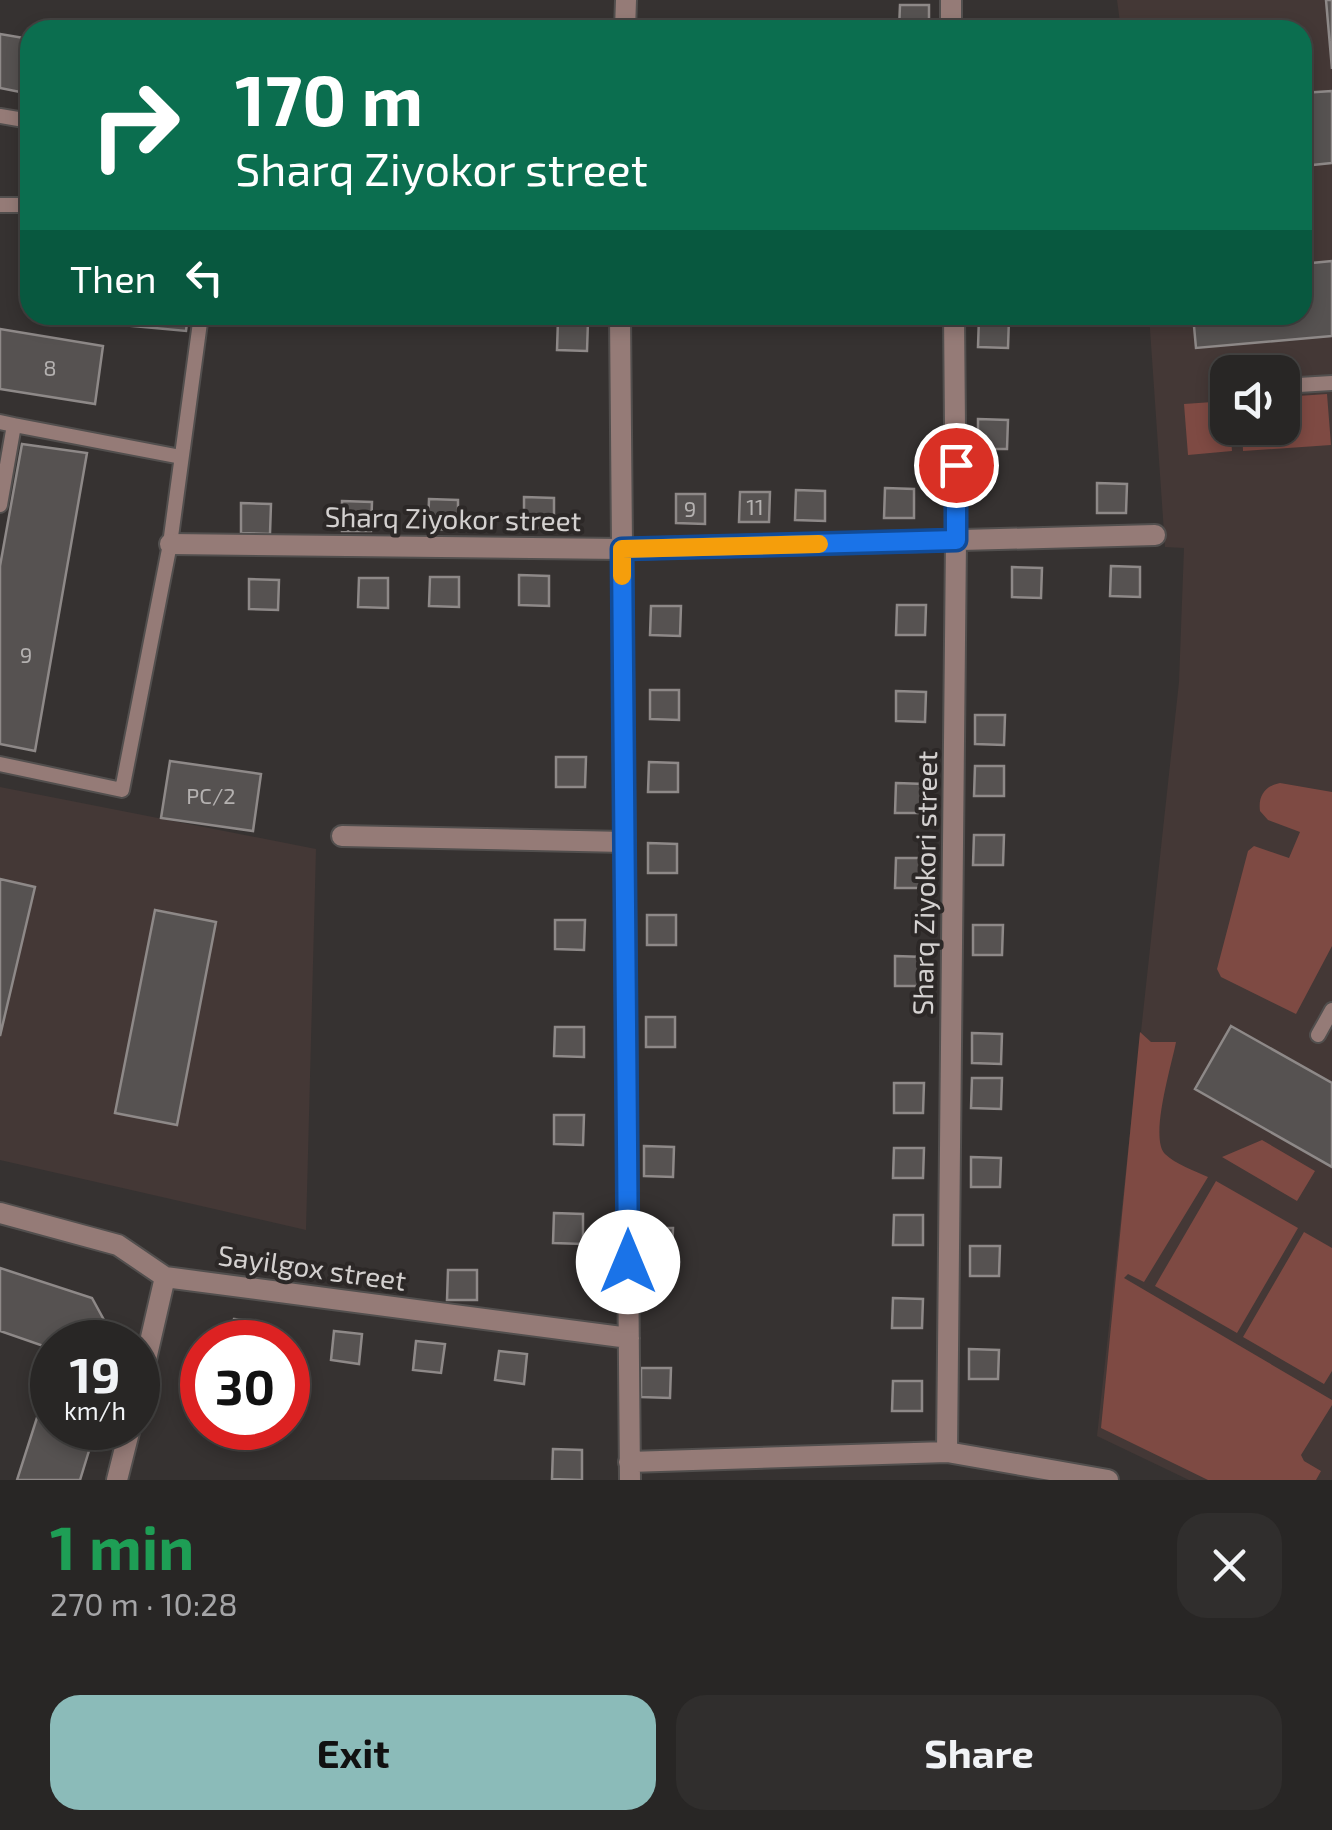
<!DOCTYPE html>
<meta charset="utf-8">
<style>
body{margin:0;font-family:"Exo 2",sans-serif;background:#302e2d;color:#f1f3f6;height:100vh;display:flex;flex-direction:column;font-size:38px;white-space:nowrap}
*{box-sizing:border-box;margin:0}
p{font-size:32px;color:#a5a5a7}
.icon{flex:none;width:55px;height:55px;fill:none;stroke:currentColor;stroke-width:2;stroke-linecap:round;stroke-linejoin:round}
.map{position:relative;height:1480px;overflow:hidden}
.details{display:flex;flex-direction:column;background:#282625;flex:1}
.details>*{flex:none}
.hud{position:absolute;left:20px;top:20px;width:1292px;height:305px;border-radius:30px;box-shadow:0 5px 15px #0003,0 0 0 2px #444342;background:#0b6e4f;color:#fff;overflow:hidden}
.controls{position:absolute;left:1210px;top:355px;display:grid;gap:20px}
.controls a{display:grid;place-items:center;width:90px;height:90px;border-radius:20px;background:#282625;box-shadow:0 5px 15px #0003,0 0 0 2px #444342;font-size:50px}
.speed{position:absolute;left:30px;top:1320px;display:flex;gap:20px;font-size:50px;font-weight:700;text-align:center}
.speed>*{display:grid;place-content:center;width:130px;height:130px;border-radius:50%;background:#282625;box-shadow:0 5px 15px #0003,0 0 0 2px #444342;line-height:1}
.speed small{font-size:25px;font-weight:400}
.speed .limit{border:15px solid #d22;background:#fff;color:#111}
.pin{position:absolute;display:grid;place-items:center;width:85px;height:85px;color:#fff;margin:-42px;border:5px solid #fff;border-radius:50%;box-shadow:0 2px 10px #0007}
.me{position:absolute;width:110px;margin:-55px;rotate:0deg;stroke-linejoin:round;filter:drop-shadow(0 0 8px #0008)}
.turn{display:flex;align-items:center;gap:35px;height:210px;padding:0 50px;font-size:45px}
.turn .icon{width:130px;height:130px;stroke-width:2.5}
.turn b{display:block;font-size:70px;line-height:85px}
.then{display:flex;align-items:center;height:95px;padding:0 50px;background:#0003;gap:20px;font-size:38px}
.round{display:grid;place-items:center;flex:none;width:105px;height:105px;border-radius:30px;background:#302e2d}
.overview{display:flex;align-items:center;justify-content:space-between;height:170px;padding:0 50px}
h1{font-size:60px;font-weight:700;line-height:75px;color:#1e9e55}
.cta{display:flex;gap:20px;margin-top:auto;padding:20px 50px}
.cta a{flex:1;height:115px;border-radius:30px;background:#8bbbb9;color:#111;font-size:40px;font-weight:700;line-height:115px;text-align:center}
.cta a+a{background:#302e2d;color:#f1f3f6}
.map>svg:first-child{display:block}
</style>
<div class="map">
<svg width="1332" height="1480" viewBox="0 0 1332 1480">
<rect width="100%" height="100%" fill="#363231"/>
<path fill="#443836" fill-rule="evenodd" d="M 1117,0 L 1332,0 L 1332,1480 L 1189,1480 L 1097,1436 L 1179,682 L 1184,548 L 1165,547 L 1149,315 L 1302,315 L 1302,30 L 1121,30 ZM 1228,372 L 1282,372 L 1282,428 L 1228,428 Z
M 0,787 L 316,849 L 306,1230 L 0,1160 Z"/>
<path fill="#7e4a43" d="M 1327,394 L 1331,445 L 1243,451 L 1242,428 L 1282,428 L 1283,397 Z
M 1227,401 L 1228,428 L 1230,428 L 1232,451 L 1188,455 L 1184,404 Z
M 1280,783 L 1332,792 L 1332,946 L 1296,1014 L 1221,977 L 1217,969 L 1248,851 L 1254,846 L 1289,858 L 1300,832 L 1268,820 L 1260,811 C 1258,796 1265,786 1280,783 Z
M 1140,1032 L 1151,1042 L 1176,1042 C 1172,1064 1149,1138 1165,1154 C 1175,1164 1195,1171 1208,1177 L 1144,1282 L 1128,1274 L 1124,1278 L 1332,1400 L 1332,1405 L 1301,1455 L 1304,1461 L 1321,1471 L 1316,1480 L 1208,1480 L 1101,1428 Z
M 1262,1140 L 1315,1171 L 1297,1201 L 1222,1157 Z
M 1216,1181 L 1298,1228 L 1237,1333 L 1155,1286 Z
M 1304,1232 L 1332,1248 L 1332,1371 L 1324,1384 L 1243,1337 Z"/>
<path fill="#565251" stroke="#8e8988" stroke-width="2.5" d="M 1326,0 L 1332,0 L 1332,69 Z
M 900,5 L 929,5 L 929,30 L 899,30 Z
M 658,22 L 688,22 L 688,30 L 658,30 Z
M 0,34 L 30,39 L 30,94 L 0,88 Z
M 1332,91 L 1332,163 L 1302,166 L 1302,93 Z
M 1332,261 L 1332,336 L 1196,348 L 1193,315 L 1302,315 L 1302,264 Z
M 124,315 L 188,315 L 186,331 L 123,325 Z
M 979,317 L 1009,318 L 1008,348 L 978,347 Z
M 558,320 L 588,321 L 587,351 L 557,350 Z
M 0,329 L 103,346 L 95,404 L 0,389 Z
M 978,419 L 1008,420 L 1007,449 L 978,449 Z
M 22,444 L 87,453 L 35,751 L 0,744 L 0,566 Z
M 1097,483 L 1127,484 L 1126,513 L 1097,513 Z
M 885,488 L 914,489 L 914,518 L 884,518 Z
M 796,490 L 825,491 L 825,521 L 795,520 Z
M 740,492 L 770,492 L 769,522 L 739,522 Z
M 676,494 L 705,494 L 705,524 L 676,523 Z
M 524,497 L 554,498 L 554,528 L 524,527 Z
M 429,499 L 458,500 L 458,530 L 428,529 Z
M 342,501 L 372,502 L 371,531 L 342,531 Z
M 241,503 L 271,504 L 270,534 L 241,533 Z
M 1111,566 L 1140,567 L 1140,597 L 1110,596 Z
M 1012,567 L 1042,568 L 1041,598 L 1012,597 Z
M 519,575 L 549,576 L 549,606 L 519,605 Z
M 430,577 L 459,577 L 459,607 L 429,606 Z
M 359,578 L 388,578 L 388,608 L 358,607 Z
M 249,579 L 279,580 L 278,610 L 249,609 Z
M 897,605 L 926,605 L 925,635 L 896,635 Z
M 651,606 L 681,606 L 680,636 L 650,635 Z
M 650,690 L 679,690 L 679,720 L 650,719 Z
M 896,691 L 926,692 L 925,722 L 896,721 Z
M 975,715 L 1005,715 L 1004,745 L 975,744 Z
M 556,757 L 586,757 L 585,787 L 556,787 Z
M 170,761 L 261,774 L 253,831 L 161,818 Z
M 649,762 L 678,763 L 678,792 L 648,792 Z
M 975,766 L 1004,766 L 1004,796 L 974,796 Z
M 896,783 L 925,784 L 925,813 L 895,813 Z
M 974,835 L 1004,835 L 1003,865 L 973,865 Z
M 648,843 L 677,844 L 677,873 L 648,873 Z
M 896,858 L 925,858 L 924,888 L 895,888 Z
M 0,879 L 35,887 L 0,1036 Z
M 155,910 L 216,922 L 177,1125 L 115,1113 Z
M 647,915 L 676,915 L 676,945 L 647,945 Z
M 555,920 L 585,920 L 584,950 L 555,949 Z
M 973,925 L 1003,925 L 1002,955 L 973,955 Z
M 895,956 L 925,957 L 924,986 L 895,986 Z
M 646,1017 L 675,1017 L 675,1047 L 646,1047 Z
M 1231,1026 L 1332,1083 L 1332,1167 L 1195,1089 Z
M 555,1027 L 584,1027 L 584,1057 L 554,1056 Z
M 972,1033 L 1002,1034 L 1001,1064 L 972,1063 Z
M 972,1078 L 1002,1078 L 1001,1109 L 971,1108 Z
M 894,1083 L 924,1083 L 923,1113 L 894,1113 Z
M 554,1115 L 584,1115 L 583,1145 L 554,1144 Z
M 644,1146 L 674,1147 L 673,1177 L 644,1176 Z
M 894,1148 L 924,1148 L 923,1178 L 893,1178 Z
M 971,1157 L 1001,1158 L 1000,1187 L 971,1187 Z
M 554,1213 L 583,1214 L 583,1244 L 553,1243 Z
M 894,1215 L 923,1215 L 923,1245 L 893,1245 Z
M 643,1228 L 673,1228 L 672,1258 L 642,1258 Z
M 970,1246 L 1000,1246 L 999,1276 L 970,1276 Z
M 0,1268 L 92,1298 L 116,1342 L 52,1342 L 52,1349 L 0,1331 Z
M 448,1270 L 477,1270 L 477,1300 L 447,1300 Z
M 893,1298 L 923,1299 L 922,1328 L 892,1328 Z
M 234,1319 L 262,1322 L 260,1342 L 231,1342 Z
M 334,1331 L 362,1334 L 359,1364 L 331,1360 Z
M 416,1341 L 445,1344 L 441,1373 L 413,1370 Z
M 969,1349 L 999,1350 L 998,1379 L 969,1379 Z
M 499,1351 L 527,1354 L 524,1384 L 495,1380 Z
M 641,1368 L 671,1368 L 670,1398 L 641,1397 Z
M 52,1371 L 52,1428 L 96,1428 L 80,1480 L 17,1480 Z
M 893,1381 L 922,1381 L 922,1411 L 892,1411 Z
M 553,1449 L 582,1450 L 582,1480 L 552,1479 Z"/>
<g fill="none" stroke-linecap="round" stroke-linejoin="round">
<defs>
<path id="lane" d="M 0,116 L 30,121
M 0,205 L 30,205
M 1282,386 L 1332,383
M 1224,390 L 1228,390
M 0,422 L 14,425 L 0,505
M 14,425 L 181,457
M 0,764 L 122,790 L 170,544 L 201,315
M 1318,1035 L 1332,1010"/>
<path id="street" d="M 951,0 L 951,30
M 625,30 L 626,0
M 620,315 L 630,1480
M 170,544 L 622,549 L 1155,535
M 342,836 L 625,842
M 0,1213 L 118,1245 L 165,1277 L 629,1338
M 138,1394 L 165,1277
M 947,1452 L 956,540 L 954,315
M 629,1462 L 947,1452 L 1108,1480
M 117,1480 L 130,1428"/>
</defs>
<use href="#lane" stroke="#524f4e" stroke-width="18"/>
<use href="#street" stroke="#524f4e" stroke-width="24"/>
<use href="#lane" stroke="#957b77" stroke-width="14"/>
<use href="#street" stroke="#957b77" stroke-width="20"/>
</g>
<g fill="none" stroke-linecap="round" stroke-linejoin="round">
<defs>
<path id="route" d="M 628,1262 L 622,549 L 956,540 L 956,465"/>
</defs>
<use href="#route" stroke="#114b97" stroke-width="25"/>
<use href="#route" stroke="#1a73e8" stroke-width="18"/>
<path stroke="#f59e0b" stroke-width="18" d="M 622,576 L 622,549 L 819,544"/>
</g>
<g text-anchor="middle" stroke-width="8" stroke-linejoin="round" paint-order="stroke">
<g font-size="22" fill="#b4b1b0">
<text x="50" y="376">8</text>
<text x="755" y="515">11</text>
<text x="690" y="517">9</text>
<text x="26" y="663">9</text>
<text x="211" y="804">PC/2</text>
</g>
<g font-size="28" fill="#d4d1d0" stroke="#2c2827">
<text transform="translate(453 519) rotate(1)" y="10">Sharq Ziyokor street</text>
<text transform="translate(925 883) rotate(-89)" y="10">Sharq Ziyokori street</text>
<text transform="translate(312 1268) rotate(8)" y="10">Sayilgox street</text>
</g>
</g>
</svg>
<div class="controls">
<a><svg class="icon" aria-label="sound" viewBox="0 0 24 24"><path d="M4 9h4l5-4v14l-5-4H4zM17 9q2 3 0 6"/></svg></a>
</div>
<div class="speed"><div>19<small>km/h</small></div><div class="limit">30</div></div>
<div class="pin" style="left:956px;top:465px;background:#d93025"><svg class="icon" aria-label="arrive" viewBox="0 0 24 24"><path d="M6 21V4h12l-3 4 3 4H6"/></svg></div>
<svg class="me" style="left:628px;top:1262px" viewBox="-20 -20 40 40"><circle r="19" fill="#fff"/><path d="M0-13L10 11 0 6-10 11z" fill="#1a73e8"/></svg>
<div class="hud">
<div class="turn"><svg class="icon" aria-label="right" viewBox="0 0 24 24"><path d="M7 20v-9h11M14 6l5 5-5 5"/></svg><div><b>170 m</b>Sharq Ziyokor street</div></div>
<div class="then">Then<svg class="icon" aria-label="left" viewBox="0 0 24 24"><path d="M17 20v-9H6M10 6l-5 5 5 5"/></svg></div>
</div>
</div>
<section class="details">
<div class="overview"><div><h1>1 min</h1><p>270 m · 10:28</p></div><a class="round"><svg class="icon" aria-label="close" viewBox="0 0 24 24"><path d="M6 6l12 12M18 6L6 18"/></svg></a></div>
<div class="cta"><a>Exit</a><a>Share</a></div>
</section>
